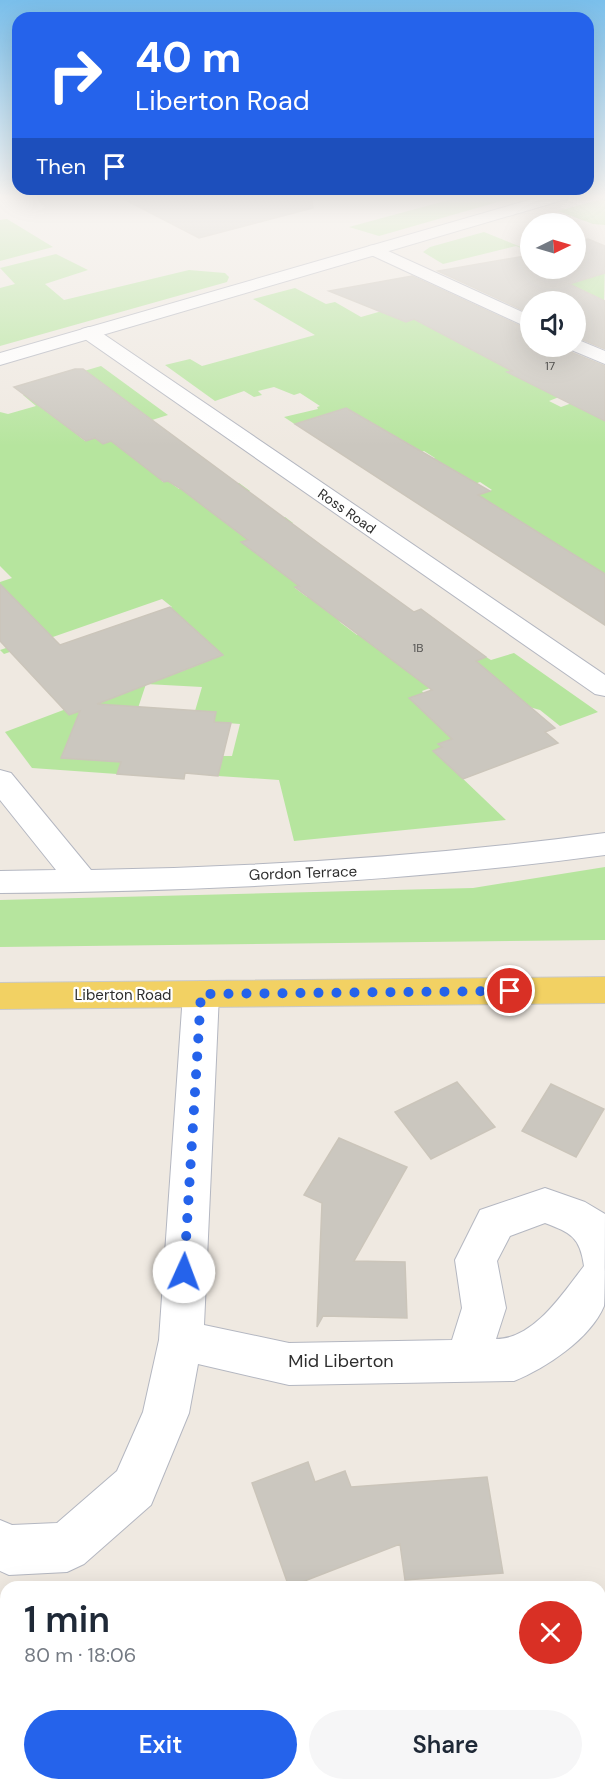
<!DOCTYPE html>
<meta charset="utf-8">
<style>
body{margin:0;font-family:"DM Sans",sans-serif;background:#f6f6f7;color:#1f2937;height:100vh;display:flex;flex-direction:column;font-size:22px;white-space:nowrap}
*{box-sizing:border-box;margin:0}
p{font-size:20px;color:#747a83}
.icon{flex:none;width:33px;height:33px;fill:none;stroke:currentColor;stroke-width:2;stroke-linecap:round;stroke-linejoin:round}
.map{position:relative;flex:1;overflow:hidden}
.panel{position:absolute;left:0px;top:1581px;width:606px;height:210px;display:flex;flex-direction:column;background:#fff;border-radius:18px 18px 0 0;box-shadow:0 6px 24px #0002}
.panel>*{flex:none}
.hud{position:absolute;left:12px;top:12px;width:582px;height:183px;border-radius:18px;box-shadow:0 6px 24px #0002;background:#2563eb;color:#fff;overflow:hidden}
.needle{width:39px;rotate:85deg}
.tools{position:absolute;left:520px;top:213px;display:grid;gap:12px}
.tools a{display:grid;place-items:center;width:66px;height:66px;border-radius:50%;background:#fff;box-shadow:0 6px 24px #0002;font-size:30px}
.pin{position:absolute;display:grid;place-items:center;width:51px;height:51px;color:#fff;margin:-26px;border:3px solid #fff;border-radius:50%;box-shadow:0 2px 6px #0007}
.me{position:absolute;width:66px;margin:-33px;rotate:2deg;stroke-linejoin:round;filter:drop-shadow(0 0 4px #0008)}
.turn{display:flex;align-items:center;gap:21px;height:126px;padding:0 24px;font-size:27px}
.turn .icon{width:78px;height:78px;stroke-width:2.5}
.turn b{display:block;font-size:42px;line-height:51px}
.then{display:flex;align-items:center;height:57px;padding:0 24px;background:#0003;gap:12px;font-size:22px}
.round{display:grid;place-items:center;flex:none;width:63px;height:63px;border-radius:32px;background:#f6f6f7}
.head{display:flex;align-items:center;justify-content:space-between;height:102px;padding:0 24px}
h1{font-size:36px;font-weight:600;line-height:45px}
.button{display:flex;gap:12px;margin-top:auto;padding:12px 24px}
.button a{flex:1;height:69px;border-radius:36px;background:#2563eb;color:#fff;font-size:24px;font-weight:600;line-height:69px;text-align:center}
.button a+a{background:#f6f6f7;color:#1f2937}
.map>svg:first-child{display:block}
</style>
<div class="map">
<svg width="605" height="1791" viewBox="0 0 605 1791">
<rect width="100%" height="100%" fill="#efe9e1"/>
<path fill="#b6e59e" d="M 467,195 L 522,195 L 379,236 L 349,227 Z
M 605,198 L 605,225 L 593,224 L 558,211 Z
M 7,219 L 53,247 L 0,261 L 0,220 Z
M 484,232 L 531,251 L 531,252 L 516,246 L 443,264 L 423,252 L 430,247 Z
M 56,254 L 88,270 L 45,284 L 64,300 L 189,270 L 225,273 L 229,277 L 227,282 L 0,346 L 0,288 L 15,284 L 0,268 Z
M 605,261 L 604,301 L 569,284 L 573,283 L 531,268 L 576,268 Z
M 295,288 L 326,304 L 335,302 L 361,317 L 389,309 L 421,316 L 518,369 L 508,372 L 559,397 L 549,401 L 561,407 L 572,403 L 605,420 L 605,577 L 577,557 L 530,575 L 565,549 L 552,541 L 544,543 L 491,503 L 445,520 L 433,512 L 492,490 L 480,482 L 458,490 L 417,465 L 435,458 L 424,451 L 369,470 L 359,416 L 346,408 L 296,425 L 284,417 L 318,409 L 317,407 L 320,406 L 300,393 L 294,395 L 274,387 L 258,391 L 262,395 L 254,397 L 244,391 L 215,401 L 165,365 L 190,359 L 202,366 L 315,335 L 253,299 Z
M 101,366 L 168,415 L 114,432 L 84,371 Z
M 26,394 L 85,441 L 95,438 L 103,444 L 111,441 L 138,462 L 142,461 L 163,482 L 168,481 L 179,489 L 188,487 L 200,496 L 239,483 L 250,491 L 242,494 L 246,530 L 285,517 L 293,523 L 242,542 L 306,583 L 295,588 L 307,597 L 315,593 L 341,623 L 357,635 L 404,616 L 422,681 L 486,657 L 491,660 L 514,653 L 598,712 L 560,726 L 540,710 L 444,683 L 422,691 L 455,738 L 438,744 L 442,747 L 434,751 L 506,820 L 294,841 L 279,780 L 218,776 L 223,756 L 232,756 L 240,724 L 214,722 L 216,712 L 195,711 L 202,687 L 146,684 L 129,735 L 79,737 L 67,743 L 64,751 L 123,755 L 117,774 L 32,768 L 5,732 L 175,668 L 180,672 L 223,655 L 206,640 L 52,697 L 49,693 L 75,643 L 172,607 L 162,599 L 4,654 L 0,650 L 42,636 L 0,597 L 0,582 L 12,578 L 0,566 L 0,412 L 8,414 L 36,406 L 23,395 Z
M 605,867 L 605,940 L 0,947 L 0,900 L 473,888 Z"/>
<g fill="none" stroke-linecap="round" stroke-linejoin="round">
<path fill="#75cff0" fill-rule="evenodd" d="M 0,1763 L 6,1765 L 6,1785 L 33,1785 L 35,1791 L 7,1791 L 0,1787 Z"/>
</g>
<path fill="#cbc7bf" stroke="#cbc5ba" stroke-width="1.5" d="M 116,195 L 311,195 L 313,208 L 199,238 Z
M 588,239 L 605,246 L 605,273 L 569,284 L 605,301 L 605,349 L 576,337 L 576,302 L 531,302 L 531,314 L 438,271 L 531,255 L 531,268 L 576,268 L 576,242 Z
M 412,276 L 531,331 L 531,346 L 565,346 L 568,351 L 605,366 L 605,421 L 507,372 L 512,371 L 414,319 L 406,322 L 329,291 Z
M 75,369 L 83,369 L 321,545 L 414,612 L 421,609 L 486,657 L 476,661 L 555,728 L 545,732 L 558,743 L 463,779 L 433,751 L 442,747 L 438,744 L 452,739 L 409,698 L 432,690 L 295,587 L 299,586 L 241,542 L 248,540 L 181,489 L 168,481 L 164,482 L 111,441 L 103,444 L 95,438 L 86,441 L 14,387 Z
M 346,408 L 490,491 L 478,495 L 605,574 L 605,625 L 295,424 Z
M 0,584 L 60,645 L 170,607 L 223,655 L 97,704 L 216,712 L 214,722 L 231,723 L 218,776 L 185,773 L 184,779 L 117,774 L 121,762 L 61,758 L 80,711 L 69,715 L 0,641 Z
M 457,1082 L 495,1127 L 431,1159 L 395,1112 Z
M 551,1084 L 604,1109 L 576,1157 L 522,1131 Z
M 339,1138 L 407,1167 L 354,1261 L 405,1262 L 407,1318 L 323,1316 L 317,1327 L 322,1203 L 304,1195 Z
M 308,1462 L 315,1482 L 345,1471 L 351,1487 L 487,1477 L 503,1573 L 405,1580 L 400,1544 L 289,1587 L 252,1483 Z"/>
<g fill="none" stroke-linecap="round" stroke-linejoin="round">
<defs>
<path id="street" d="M 375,245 L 531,316 L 531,329 L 369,254 L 366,250 L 369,246 Z
M 89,327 L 96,329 L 605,675 L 605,696 L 595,694 L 82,337 L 79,333 L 82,329 Z
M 576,339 L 605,351 L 605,364 L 569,349 L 567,346 L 576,346 Z
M 0,770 L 11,773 L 91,870 C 263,867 434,856 605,833 L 605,855 C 404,882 202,891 0,893 L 0,871 L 56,870 L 0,800 Z
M 201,981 L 214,985 L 219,994 L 204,1325 L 289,1343 L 452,1340 L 462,1308 L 455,1260 L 480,1210 L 545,1188 L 585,1202 L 605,1214 C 605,1230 605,1296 604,1306 C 590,1339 546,1368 514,1381 L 289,1385 L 198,1364 L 189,1413 L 151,1505 L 84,1564 L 67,1572 L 9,1575 L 0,1571 L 0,1520 L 12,1525 L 57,1523 L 117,1471 L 143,1412 L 159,1340 L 183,994 L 188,985 ZM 545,1223 C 571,1233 580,1237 584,1266 C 563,1293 534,1339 496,1339 L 506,1308 L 497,1261 L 510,1236 Z"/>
<path id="secondary" d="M 546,195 L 572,195 L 570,198 L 0,365 L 0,353 Z"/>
<path id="primary" d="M 605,977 L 605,1003 L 0,1009 L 0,983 Z"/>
</defs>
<use href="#street" stroke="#b4b7c1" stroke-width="2"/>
<use href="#secondary" stroke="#b4b7c1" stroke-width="2"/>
<use href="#primary" stroke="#c9c9c9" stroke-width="2"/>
<use href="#street" fill="#fff" fill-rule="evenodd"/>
<use href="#secondary" fill="#fff" fill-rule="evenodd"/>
<use href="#primary" fill="#f2d163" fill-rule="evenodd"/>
</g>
<linearGradient id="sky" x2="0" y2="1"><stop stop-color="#7abfeb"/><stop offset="0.44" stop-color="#f8f5f2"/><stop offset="1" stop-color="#f8f5f2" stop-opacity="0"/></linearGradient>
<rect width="605" height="446" fill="url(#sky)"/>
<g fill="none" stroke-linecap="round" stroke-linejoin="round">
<path stroke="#2563eb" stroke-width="10" stroke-dasharray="0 18" d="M 184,1272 L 201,994 L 510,991"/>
</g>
<g text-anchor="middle" stroke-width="4.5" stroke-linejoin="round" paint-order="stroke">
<g font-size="12" fill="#555452">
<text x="550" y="370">17</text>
<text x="418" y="652">1B</text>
</g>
<g font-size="14" fill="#2e2e2e" stroke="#fff">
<text transform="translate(347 511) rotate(35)" y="5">Ross Road</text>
</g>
<g font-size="15" fill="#2e2e2e" stroke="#fff">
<text transform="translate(303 873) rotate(-2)" y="5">Gordon Terrace</text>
<text x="123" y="1000">Liberton Road</text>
</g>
<g font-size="18" fill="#2e2e2e" stroke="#fff">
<text x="341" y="1367">Mid Liberton</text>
</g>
</g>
</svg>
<div class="tools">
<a><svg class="needle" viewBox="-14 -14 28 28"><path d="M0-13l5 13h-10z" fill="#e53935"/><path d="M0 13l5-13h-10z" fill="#747a83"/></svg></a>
<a><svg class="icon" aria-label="sound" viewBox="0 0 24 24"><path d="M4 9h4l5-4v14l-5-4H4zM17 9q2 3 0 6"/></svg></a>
</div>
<div class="pin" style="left:510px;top:991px;background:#d93025"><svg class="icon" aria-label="arrive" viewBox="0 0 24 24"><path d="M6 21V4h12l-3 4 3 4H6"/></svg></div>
<svg class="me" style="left:184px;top:1272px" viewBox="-20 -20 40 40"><circle r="19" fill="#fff"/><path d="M0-13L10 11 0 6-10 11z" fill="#2563eb"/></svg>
<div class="hud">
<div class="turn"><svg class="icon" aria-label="right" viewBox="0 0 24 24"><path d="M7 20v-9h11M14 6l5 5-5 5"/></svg><div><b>40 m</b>Liberton Road</div></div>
<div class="then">Then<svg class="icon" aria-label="arrive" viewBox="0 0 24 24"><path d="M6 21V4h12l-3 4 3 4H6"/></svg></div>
</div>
<section class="panel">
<div class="head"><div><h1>1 min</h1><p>80 m · 18:06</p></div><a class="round" style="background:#d93025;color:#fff"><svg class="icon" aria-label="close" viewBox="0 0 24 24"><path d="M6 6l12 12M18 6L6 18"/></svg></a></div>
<div class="button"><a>Exit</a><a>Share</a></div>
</section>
</div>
